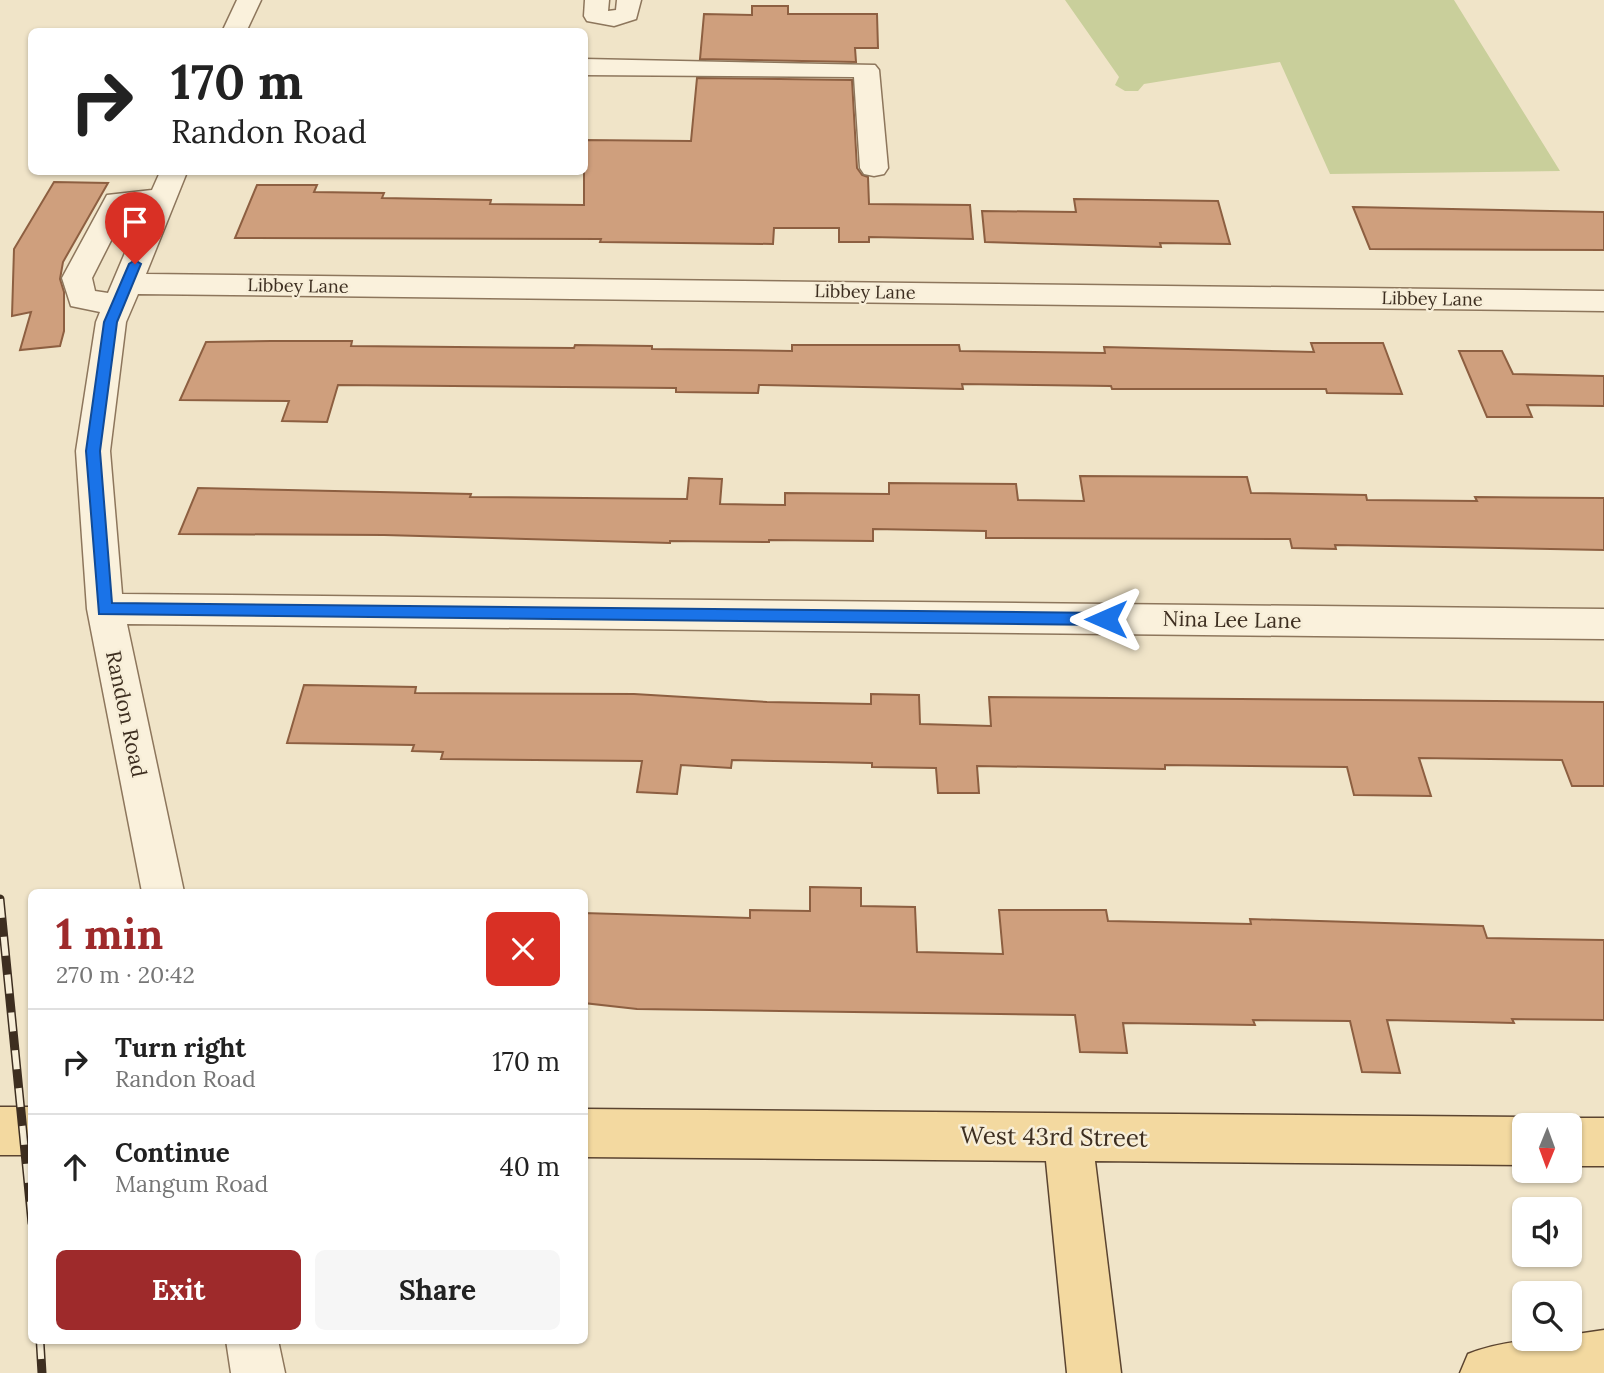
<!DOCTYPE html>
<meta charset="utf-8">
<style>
body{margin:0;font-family:Lora,serif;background:#f6f6f6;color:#222;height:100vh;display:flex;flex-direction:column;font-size:26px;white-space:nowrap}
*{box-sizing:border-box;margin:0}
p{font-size:23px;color:#767676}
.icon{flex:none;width:38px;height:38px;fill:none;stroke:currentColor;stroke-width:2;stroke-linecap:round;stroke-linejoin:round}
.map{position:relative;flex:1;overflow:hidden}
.sheet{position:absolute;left:28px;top:889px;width:560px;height:455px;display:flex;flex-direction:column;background:#fff;border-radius:10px;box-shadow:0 2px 5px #0004}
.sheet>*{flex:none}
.hud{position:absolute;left:28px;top:28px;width:560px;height:147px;border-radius:10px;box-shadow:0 2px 5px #0004;background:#fff;color:#222;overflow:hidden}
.needle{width:46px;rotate:181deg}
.controls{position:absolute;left:1512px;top:1113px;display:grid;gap:14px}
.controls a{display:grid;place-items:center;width:70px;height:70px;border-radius:10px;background:#fff;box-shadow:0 2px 5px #0004;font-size:35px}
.pin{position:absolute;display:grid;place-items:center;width:60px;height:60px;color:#fff;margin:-72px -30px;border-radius:50% 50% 50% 0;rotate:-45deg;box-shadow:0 0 7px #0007}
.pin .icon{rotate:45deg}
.me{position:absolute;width:77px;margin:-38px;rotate:270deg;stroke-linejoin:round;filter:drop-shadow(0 0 5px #0008)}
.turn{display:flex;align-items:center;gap:24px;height:147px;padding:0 28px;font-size:32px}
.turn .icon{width:91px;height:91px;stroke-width:2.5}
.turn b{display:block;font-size:49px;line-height:60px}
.round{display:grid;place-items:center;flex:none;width:74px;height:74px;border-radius:10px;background:#f6f6f6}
.headline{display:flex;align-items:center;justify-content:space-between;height:119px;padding:0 28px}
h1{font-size:42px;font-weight:800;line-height:52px;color:#9e2a2b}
.primary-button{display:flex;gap:14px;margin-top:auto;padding:14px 28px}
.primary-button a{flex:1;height:80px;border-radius:10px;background:#9e2a2b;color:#fff;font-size:28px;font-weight:800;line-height:80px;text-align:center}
.primary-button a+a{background:#f6f6f6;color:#222}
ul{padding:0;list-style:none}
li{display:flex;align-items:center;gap:21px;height:105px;padding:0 28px;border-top:2px solid #e0e0e0}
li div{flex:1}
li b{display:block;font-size:26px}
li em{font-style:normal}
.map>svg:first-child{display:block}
</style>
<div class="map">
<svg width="1604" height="1373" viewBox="0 0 1604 1373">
<rect width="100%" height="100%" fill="#f0e4c8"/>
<path fill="#c9cf9b" d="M 1065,0 L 1454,0 L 1560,171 L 1330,174 L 1280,62 L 1144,84 L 1138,91 L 1125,91 L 1115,85 L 1119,77 Z"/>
<path fill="#cf9f7d" stroke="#8d5f41" stroke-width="2" d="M 752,6 L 788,6 L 788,14 L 877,14 L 878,48 L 855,48 L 856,62 L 700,59 L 704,14 L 752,15 Z
M 697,78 L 852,80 L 857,168 L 862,175 L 868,177 L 869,204 L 970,205 L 973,239 L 869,237 L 869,242 L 839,242 L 839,228 L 774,228 L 773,244 L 600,242 L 601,239 L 235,238 L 257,185 L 317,185 L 314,192 L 384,193 L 382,198 L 491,200 L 490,204 L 584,205 L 584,140 L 691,141 Z
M 54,182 L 108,183 L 63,262 L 60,279 L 64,292 L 64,331 L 60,346 L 20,350 L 31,312 L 12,316 L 14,249 Z
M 1074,199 L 1218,201 L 1230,244 L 1160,243 L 1161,247 L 985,242 L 982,211 L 1076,212 Z
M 1353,207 L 1604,212 L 1604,250 L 1370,249 Z
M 271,341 L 352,341 L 351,346 L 574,348 L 575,345 L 652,346 L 652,349 L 792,351 L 792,345 L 959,345 L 960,351 L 1105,353 L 1104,347 L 1314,352 L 1311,343 L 1383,343 L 1402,394 L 1327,393 L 1326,389 L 1112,389 L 1111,386 L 962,384 L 963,389 L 759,385 L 758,393 L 676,392 L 676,388 L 338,385 L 327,422 L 282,421 L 289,401 L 180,400 L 206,342 Z
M 1459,351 L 1502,351 L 1513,374 L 1604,376 L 1604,406 L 1527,405 L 1532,417 L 1487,417 Z
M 1080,476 L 1247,477 L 1251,493 L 1366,495 L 1367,500 L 1477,501 L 1475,497 L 1604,498 L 1604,550 L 1335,545 L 1336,549 L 1292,548 L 1290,539 L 986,538 L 986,531 L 873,529 L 873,541 L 769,540 L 769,542 L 670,541 L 670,543 L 384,535 L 179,534 L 198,488 L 471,494 L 470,497 L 687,499 L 689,478 L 722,479 L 720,504 L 785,505 L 785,493 L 889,494 L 889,483 L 1016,484 L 1018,500 L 1084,501 Z
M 304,685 L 416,687 L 415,693 L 634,694 L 767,702 L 871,704 L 871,694 L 919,695 L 920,724 L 991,726 L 989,697 L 1604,702 L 1604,786 L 1572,786 L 1562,760 L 1419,758 L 1431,796 L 1354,795 L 1347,767 L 1165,765 L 1165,769 L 977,766 L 979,793 L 938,793 L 936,768 L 872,767 L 872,763 L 732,760 L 731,768 L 681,765 L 677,794 L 637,792 L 642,761 L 441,759 L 443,752 L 412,751 L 414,745 L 287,743 Z
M 810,887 L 861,888 L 861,906 L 915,907 L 917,952 L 1003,954 L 999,910 L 1106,910 L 1108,921 L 1251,924 L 1250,919 L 1483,926 L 1487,938 L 1604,940 L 1604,1020 L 1512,1019 L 1514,1023 L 1387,1020 L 1400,1073 L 1362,1072 L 1350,1021 L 1253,1020 L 1255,1025 L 1123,1023 L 1127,1053 L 1080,1052 L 1075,1015 L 637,1009 L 584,1003 L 584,913 L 750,918 L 750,910 L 810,911 Z"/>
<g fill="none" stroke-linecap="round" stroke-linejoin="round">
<defs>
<path id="minor" d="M 237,0 L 261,0 L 246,32 L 222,32 Z
M 585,0 L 609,0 L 608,11 L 616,10 L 617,0 L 641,0 L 636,19 L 614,26 L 587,21 L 584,16 Z
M 584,59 L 875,65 L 879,70 L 888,168 L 884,174 L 874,176 L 864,174 L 860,168 L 854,77 L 584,75 Z
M 160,172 L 187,172 L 146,274 L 1604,291 L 1604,311 L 138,294 L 126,322 L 110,451 L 122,594 L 1604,609 L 1604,639 L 127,624 L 184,892 L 142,892 L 87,609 L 76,451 L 96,322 L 100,312 L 71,306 L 62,278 L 107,195 L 152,190 ZM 144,208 L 108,293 L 95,291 L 92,278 L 127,209 Z
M 226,1340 L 278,1340 L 285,1373 L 231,1373 Z"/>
<path id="major" d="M 0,1107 L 32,1107 L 32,1155 L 0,1155 Z
M 584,1109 L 1524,1117 L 1542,1125 L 1524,1125 L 1524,1165 L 1095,1161 L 1121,1373 L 1067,1373 L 1046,1161 L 584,1157 Z
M 1570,1118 L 1604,1118 L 1604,1166 L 1570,1166 L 1570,1125 L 1553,1125 Z
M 1604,1330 L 1604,1373 L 1460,1373 L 1468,1354 C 1500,1341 1535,1339 1570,1339 L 1570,1335 Z"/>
</defs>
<use href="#minor" stroke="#8d765c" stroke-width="3"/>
<use href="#major" stroke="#5b4430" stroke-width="3"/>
<use href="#minor" fill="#faf1dc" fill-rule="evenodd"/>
<use href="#major" fill="#f3d9a0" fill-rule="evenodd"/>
<defs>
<path id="rail" d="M 0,899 L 32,1223
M 40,1340 L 42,1373"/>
</defs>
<use href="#rail" stroke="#3d2e20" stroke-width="9"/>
<use href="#rail" stroke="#f7eed8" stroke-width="6" stroke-dasharray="19" stroke-linecap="butt"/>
</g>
<path fill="#1a73e8" stroke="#114b97" stroke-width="2" d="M 135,260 L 141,264 L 117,322 L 100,451 L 112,603 L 1106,613 L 1113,619 L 1106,625 L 99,614 L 86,451 L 104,322 L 129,264 Z"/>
<g text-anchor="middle" stroke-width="5" stroke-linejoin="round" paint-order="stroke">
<g font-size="18" fill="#3d2e20" stroke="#f7eed8">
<text transform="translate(298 286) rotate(1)" y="6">Libbey Lane</text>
<text transform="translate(865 292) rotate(1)" y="6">Libbey Lane</text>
<text transform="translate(1432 299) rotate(1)" y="6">Libbey Lane</text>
</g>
<g font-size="21" fill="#3d2e20" stroke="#f7eed8">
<text transform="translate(1232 620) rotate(1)" y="7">Nina Lee Lane</text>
<text transform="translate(126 714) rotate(78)" y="7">Randon Road</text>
</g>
<g font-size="24" fill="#3d2e20" stroke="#f7eed8">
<text transform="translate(1054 1137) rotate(1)" y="8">West 43rd Street</text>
</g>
</g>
</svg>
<div class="controls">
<a><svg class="needle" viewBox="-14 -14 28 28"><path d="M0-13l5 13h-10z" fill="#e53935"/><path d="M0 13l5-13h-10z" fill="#767676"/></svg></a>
<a><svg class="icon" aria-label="sound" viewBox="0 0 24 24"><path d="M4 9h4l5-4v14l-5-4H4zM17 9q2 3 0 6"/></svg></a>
<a><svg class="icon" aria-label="search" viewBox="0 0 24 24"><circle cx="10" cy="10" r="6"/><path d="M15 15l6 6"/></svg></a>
</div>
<div class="pin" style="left:135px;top:264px;background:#d93025"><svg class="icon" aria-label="arrive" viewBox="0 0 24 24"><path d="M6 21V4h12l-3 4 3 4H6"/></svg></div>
<svg class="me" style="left:1106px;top:619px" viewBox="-20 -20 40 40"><path d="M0-17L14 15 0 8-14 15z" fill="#1a73e8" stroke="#fff" stroke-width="4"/></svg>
<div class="hud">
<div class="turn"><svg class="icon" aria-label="right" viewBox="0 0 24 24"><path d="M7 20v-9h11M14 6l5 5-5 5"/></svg><div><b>170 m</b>Randon Road</div></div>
</div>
<section class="sheet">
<div class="headline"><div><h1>1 min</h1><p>270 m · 20:42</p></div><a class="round" style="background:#d93025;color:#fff"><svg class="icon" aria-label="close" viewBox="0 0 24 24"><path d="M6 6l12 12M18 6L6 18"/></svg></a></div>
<ul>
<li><svg class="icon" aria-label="right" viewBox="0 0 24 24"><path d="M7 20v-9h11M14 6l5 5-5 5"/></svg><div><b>Turn right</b><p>Randon Road</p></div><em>170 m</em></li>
<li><svg class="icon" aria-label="ahead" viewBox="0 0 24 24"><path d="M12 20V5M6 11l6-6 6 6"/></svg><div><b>Continue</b><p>Mangum Road</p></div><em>40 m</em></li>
</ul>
<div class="primary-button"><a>Exit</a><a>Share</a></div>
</section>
</div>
